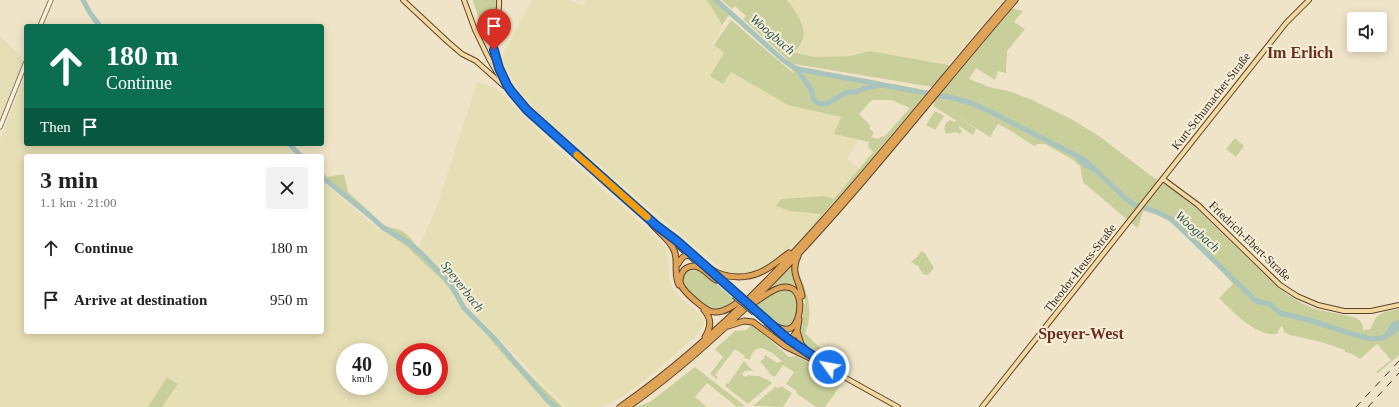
<!DOCTYPE html>
<meta charset="utf-8">
<style>
body{margin:0;font-family:"Times New Roman",serif;background:#f2f2f2;color:#222;height:100vh;display:flex;flex-direction:column;font-size:15px;white-space:nowrap}
*{box-sizing:border-box;margin:0}
p{font-size:13px;color:#767676}
.icon{flex:none;width:22px;height:22px;fill:none;stroke:currentColor;stroke-width:2;stroke-linecap:round;stroke-linejoin:round}
.map{position:relative;flex:1;overflow:hidden}
.panel{position:absolute;left:24px;top:154px;width:300px;height:180px;display:flex;flex-direction:column;background:#fff;border-radius:4px;box-shadow:0 2px 10px #0003}
.panel>*{flex:none}
.hud{position:absolute;left:24px;top:24px;width:300px;height:122px;border-radius:4px;box-shadow:0 2px 10px #0003;background:#0b6e4f;color:#fff;overflow:hidden}
.buttons{position:absolute;left:1347px;top:12px;display:grid;gap:8px}
.buttons a{display:grid;place-items:center;width:40px;height:40px;border-radius:4px;background:#fff;box-shadow:0 2px 10px #0003;font-size:20px}
.speed{position:absolute;left:336px;top:343px;display:flex;gap:8px;font-size:20px;font-weight:700;text-align:center}
.speed>*{display:grid;place-content:center;width:52px;height:52px;border-radius:50%;background:#fff;box-shadow:0 2px 10px #0003;line-height:1}
.speed small{font-size:10px;font-weight:400}
.speed .limit{border:6px solid #d22;background:#fff;color:#111}
.pin{position:absolute;display:grid;place-items:center;width:34px;height:34px;color:#fff;margin:-41px -17px;border-radius:50% 50% 50% 0;rotate:-45deg;box-shadow:0 0 4px #0007}
.pin .icon{rotate:45deg}
.me{position:absolute;width:44px;margin:-22px;rotate:302deg;stroke-linejoin:round;filter:drop-shadow(0 0 3px #0008)}
.turn{display:flex;align-items:center;gap:14px;height:84px;padding:0 16px;font-size:18px}
.turn .icon{width:52px;height:52px;stroke-width:2.5}
.turn b{display:block;font-size:28px;line-height:34px}
.then{display:flex;align-items:center;height:38px;padding:0 16px;background:#0003;gap:8px;font-size:15px}
.round{display:grid;place-items:center;flex:none;width:42px;height:42px;border-radius:4px;background:#f2f2f2}
.overview{display:flex;align-items:center;justify-content:space-between;height:68px;padding:0 16px}
h1{font-size:24px;font-weight:800;line-height:30px}
ul{padding:0;list-style:none}
li{display:flex;align-items:center;gap:12px;height:52px;padding:0 16px}
li div{flex:1}
li b{display:block;font-size:15px}
li em{font-style:normal}
.map>svg:first-child{display:block}
</style>
<div class="map">
<svg width="1399" height="407" viewBox="0 0 1399 407">
<rect width="100%" height="100%" fill="#f0e4c8"/>
<path fill="#e6deb5" fill-rule="evenodd" d="M 532,0 L 568,0 L 584,6 L 587,0 L 705,0 L 709,3 L 722,25 L 719,34 L 712,44 L 725,53 L 710,76 L 731,72 L 788,105 L 841,117 L 834,134 L 858,140 L 847,158 L 860,169 L 834,199 L 824,196 L 781,199 L 777,206 L 790,211 L 821,214 L 802,237 L 774,262 L 765,268 L 745,275 L 727,274 L 721,268 L 662,219 L 540,114 L 519,90 L 505,67 L 502,56 Z
M 788,0 L 1003,0 L 948,65 L 870,51 L 850,56 L 815,57 L 797,53 L 795,52 L 803,41 L 797,15 Z
M 0,36 L 20,56 L 23,62 L 0,120 Z
M 26,74 L 26,144 L 284,144 L 297,156 L 26,156 L 26,332 L 322,332 L 322,181 L 379,230 L 382,229 L 406,246 L 418,256 L 451,290 L 462,308 L 551,407 L 162,407 L 178,384 L 167,377 L 148,407 L 0,407 L 0,139 ZM 345,352 L 379,352 L 379,386 L 345,386 ZM 405,352 L 439,352 L 439,386 L 405,386 Z
M 477,82 L 496,88 L 544,137 L 656,237 L 664,246 L 667,252 L 668,258 L 669,278 L 673,288 L 678,296 L 696,310 L 703,319 L 704,323 L 702,327 L 697,335 L 644,381 L 625,395 L 611,403 L 600,407 L 567,407 L 541,382 L 467,305 L 455,285 L 419,247 L 437,206 Z"/>
<path fill="#c9cf9b" fill-rule="evenodd" d="M 473,0 L 495,0 L 498,2 L 492,34 L 492,47 L 482,29 Z
M 705,0 L 719,0 L 791,65 L 930,91 L 877,154 L 802,237 L 821,214 L 790,211 L 776,206 L 781,199 L 824,196 L 834,199 L 873,152 L 868,147 L 869,142 L 834,134 L 841,117 L 788,105 L 731,72 L 723,84 L 710,76 L 724,53 L 714,45 L 731,20 L 793,73 L 794,72 L 729,15 L 722,25 L 709,3 ZM 872,100 L 891,100 L 910,108 L 884,137 L 882,136 L 878,139 L 871,137 L 874,133 L 869,128 L 871,126 L 859,114 Z
M 722,0 L 787,0 C 795,10 808,28 802,41 C 801,45 797,48 795,52 L 797,53 L 815,57 L 850,56 L 870,51 L 948,65 L 950,66 L 933,87 L 794,64 L 788,60 L 743,19 L 746,16 L 735,6 L 732,9 Z
M 1011,8 L 1023,11 L 1014,22 L 1025,29 L 1007,51 L 1006,73 L 998,71 L 995,80 L 976,68 L 969,79 L 989,87 L 1009,91 L 1030,99 L 1073,120 L 1099,136 L 1150,175 L 1174,190 L 1196,208 L 1274,284 C 1286,295 1303,305 1319,310 C 1326,312 1354,316 1358,319 C 1362,322 1363,326 1363,330 L 1371,329 C 1377,311 1382,313 1399,309 L 1399,355 L 1378,373 L 1376,372 L 1391,360 L 1377,344 L 1360,359 L 1352,354 L 1345,352 L 1345,350 L 1321,342 L 1290,335 L 1284,332 L 1283,327 L 1281,326 L 1277,334 C 1256,337 1232,311 1219,298 L 1233,284 L 1210,259 L 1172,223 L 1161,216 L 1144,210 C 1141,216 1140,223 1137,228 L 1083,182 L 1080,166 L 1073,160 L 1045,144 L 1038,144 L 1034,146 L 1011,131 L 998,124 L 990,137 L 957,116 L 976,129 L 973,135 L 959,126 L 959,129 L 962,131 L 960,134 L 955,132 L 947,134 C 944,131 944,127 946,123 L 950,120 L 954,122 L 957,121 L 933,106 L 935,103 L 932,102 Z
M 935,111 L 944,116 L 935,130 L 926,125 Z
M 1235,138 L 1244,146 L 1236,157 L 1226,149 Z
M 322,172 L 327,177 L 344,174 L 348,192 L 384,225 C 388,227 390,227 394,228 C 403,230 411,237 415,244 L 455,285 L 465,307 L 540,385 L 563,407 L 551,407 L 548,404 L 504,355 L 484,332 L 462,308 L 451,290 L 442,280 L 406,246 L 382,229 L 326,182 L 322,178 Z
M 921,251 L 925,253 L 934,268 L 928,275 L 923,274 L 918,266 L 911,262 L 917,257 Z
M 793,263 L 799,292 L 792,286 L 761,296 Z
M 698,269 L 705,274 L 736,301 C 730,305 724,310 716,310 C 709,310 686,290 683,283 C 681,277 684,273 688,270 Z
M 800,276 C 808,293 814,315 805,333 L 824,352 L 845,365 L 842,370 L 813,352 L 803,341 L 800,334 L 805,300 Z
M 783,289 L 792,289 L 799,301 L 796,320 L 790,326 L 782,326 L 778,325 L 756,306 C 763,298 772,292 783,289 Z
M 751,324 L 756,327 L 789,357 L 796,356 L 800,358 L 843,382 L 825,407 L 816,407 L 796,393 L 797,391 L 786,384 L 794,372 L 783,365 L 775,377 L 771,375 L 760,361 L 764,359 L 765,355 L 777,363 L 782,361 L 772,353 L 762,348 C 754,349 751,353 750,360 L 744,358 L 745,356 L 735,349 L 715,375 L 718,377 L 716,379 L 710,374 L 723,357 L 715,349 L 735,331 L 747,330 Z
M 744,361 L 753,371 C 748,370 744,370 742,375 L 746,377 L 748,375 C 752,376 755,376 758,376 C 762,377 769,380 772,383 L 748,404 L 725,386 L 727,383 L 728,384 Z
M 695,367 L 745,406 L 737,407 L 707,383 L 695,397 L 707,407 L 636,407 L 650,402 Z
M 167,377 L 178,384 L 162,407 L 148,407 Z
M 776,386 L 777,388 L 781,386 L 792,393 L 783,407 L 753,406 Z"/>
<g fill="none" stroke-linecap="round" stroke-linejoin="round">
<path stroke="#6f938a" stroke-width="1" d="M 1006,121 L 1007,120"/>
<path stroke="#a9c4bc" stroke-width="5" d="M 83,0 L 90,13 L 100,26
M 716,0 L 783,60 L 797,69 L 812,91 L 813,98 L 817,103 L 823,104 L 828,103 L 847,92 L 856,92 L 865,88 L 882,85 L 953,98 L 971,103 L 995,114 L 1083,159 L 1089,164 L 1126,199 L 1135,205 L 1157,212 L 1171,219 L 1256,301 L 1270,304 L 1280,313 L 1309,320 L 1349,333 L 1371,339 L 1382,338 L 1386,336 L 1393,325 L 1399,322
M 797,69 L 879,84
M 289,144 L 301,156
M 1079,158 L 1085,165 L 1096,170
M 322,177 L 369,215 L 382,227 L 409,243 L 423,255 L 446,279 L 452,287 L 464,308 L 495,339 L 548,401 L 556,407
M 1390,334 L 1399,327"/>
<defs>
<path id="minor" d="M 40,26 L 51,0
M 0,127 L 26,62"/>
<path id="major" d="M 403,0 L 448,42 L 462,54 L 476,61 L 504,86
M 464,0 L 475,30 L 489,59 L 499,76 L 520,102 L 547,128 L 622,195 L 688,251
M 499,0 C 500,9 497,19 495,28 C 492,47 496,63 505,80
M 1163,179 L 1198,205 L 1280,285 L 1297,296 L 1318,305 L 1344,311 L 1371,311 L 1399,305
M 666,235 L 703,268
M 709,270 L 736,294
M 756,311 L 771,324
M 767,324 L 779,334
M 787,337 L 835,372 L 898,407
M 808,357 L 831,371
M 982,407 L 1286,23 L 1309,0"/>
<path id="highway" d="M 646,215 C 652,229 668,236 674,250 C 679,261 673,274 679,285
M 687,250 C 696,256 703,264 712,270 C 727,279 748,279 763,271 C 773,266 780,259 789,253
M 798,256 C 790,273 799,279 802,296
M 678,264 C 682,257 685,253 693,257
M 716,280 C 709,276 703,267 695,266 C 691,266 687,267 684,270 C 680,275 679,280 681,285 C 684,292 706,312 714,312 C 725,313 735,305 742,299
M 752,304 C 760,299 770,291 779,288 C 806,280 803,321 791,328 C 784,332 776,326 770,323
M 704,310 C 712,319 711,327 705,337
M 728,326 L 744,321 L 753,322 L 785,346 L 810,358
M 797,331 L 801,344 L 812,356
M 777,332 L 786,338 L 792,338 L 797,331 L 799,319
M 620,407 C 774,300 888,140 1010,0
M 628,407 C 781,298 893,141 1015,0"/>
</defs>
<use href="#minor" stroke="#8d765c" stroke-width="5.5"/>
<use href="#major" stroke="#5b4430" stroke-width="6"/>
<use href="#highway" stroke="#5b4430" stroke-width="7"/>
<use href="#minor" stroke="#faf1dc" stroke-width="3.5"/>
<use href="#major" stroke="#f3d9a0" stroke-width="4"/>
<use href="#highway" stroke="#e0a458" stroke-width="5"/>
<path stroke="#3d2e20" stroke-width="1" stroke-dasharray="7 7" stroke-linecap="butt" d="M 1356,407 L 1399,361
M 1368,407 L 1399,373"/>
<defs>
<path id="major-bridge" d="M 736,294 L 756,311
M 734,296 L 754,313"/>
</defs>
<use href="#major-bridge" stroke="#5b4430" stroke-width="6" stroke-linecap="butt"/>
<use href="#major-bridge" stroke="#f3d9a0" stroke-width="4"/>
</g>
<g fill="none" stroke-linecap="round" stroke-linejoin="round">
<defs>
<path id="route" d="M 494,50 L 499,68 L 507,85 L 511,91 L 527,110 L 622,195 L 657,226 L 677,241 L 788,339 L 829,367"/>
</defs>
<use href="#route" stroke="#114b97" stroke-width="10"/>
<use href="#route" stroke="#1a73e8" stroke-width="7"/>
<path stroke="#f59e0b" stroke-width="7" d="M 577,155 L 647,217"/>
</g>
<g text-anchor="middle" stroke-width="4" stroke-linejoin="round" paint-order="stroke">
<g font-size="12" fill="#3d2e20" stroke="#f7eed8">
<text transform="translate(1211 101) rotate(-52)" y="4">Kurt-Schumacher-Straße</text>
<text transform="translate(1250 241) rotate(44)" y="4">Friedrich-Ebert-Straße</text>
<text transform="translate(1080 268) rotate(-52)" y="4">Theodor-Heuss-Straße</text>
</g>
<g font-size="13" font-style="italic" fill="#2f5d5a" stroke="#f7eed8">
<text transform="translate(773 34) rotate(41)" y="5">Woogbach</text>
<text transform="translate(1198 231) rotate(42)" y="5">Woogbach</text>
<text transform="translate(463 286) rotate(52)" y="5">Speyerbach</text>
</g>
<g font-size="16" font-weight="bold" fill="#6b2e1e" stroke="#f7eed8">
<text x="1300" y="58">Im Erlich</text>
<text x="1081" y="339">Speyer-West</text>
</g>
</g>
</svg>
<div class="buttons">
<a><svg class="icon" aria-label="sound" viewBox="0 0 24 24"><path d="M4 9h4l5-4v14l-5-4H4zM17 9q2 3 0 6"/></svg></a>
</div>
<div class="speed"><div>40<small>km/h</small></div><div class="limit">50</div></div>
<div class="pin" style="left:494px;top:50px;background:#d93025"><svg class="icon" aria-label="arrive" viewBox="0 0 24 24"><path d="M6 21V4h12l-3 4 3 4H6"/></svg></div>
<svg class="me" style="left:829px;top:367px" viewBox="-20 -20 40 40"><circle r="17" fill="#1a73e8" stroke="#fff" stroke-width="3"/><path d="M0-11L8 9 0 5-8 9z" fill="#fff"/></svg>
<div class="hud">
<div class="turn"><svg class="icon" aria-label="ahead" viewBox="0 0 24 24"><path d="M12 20V5M6 11l6-6 6 6"/></svg><div><b>180 m</b>Continue</div></div>
<div class="then">Then<svg class="icon" aria-label="arrive" viewBox="0 0 24 24"><path d="M6 21V4h12l-3 4 3 4H6"/></svg></div>
</div>
<section class="panel">
<div class="overview"><div><h1>3 min</h1><p>1.1 km · 21:00</p></div><a class="round"><svg class="icon" aria-label="close" viewBox="0 0 24 24"><path d="M6 6l12 12M18 6L6 18"/></svg></a></div>
<ul>
<li><svg class="icon" aria-label="ahead" viewBox="0 0 24 24"><path d="M12 20V5M6 11l6-6 6 6"/></svg><div><b>Continue</b></div><em>180 m</em></li>
<li><svg class="icon" aria-label="arrive" viewBox="0 0 24 24"><path d="M6 21V4h12l-3 4 3 4H6"/></svg><div><b>Arrive at destination</b></div><em>950 m</em></li>
</ul>
</section>
</div>
